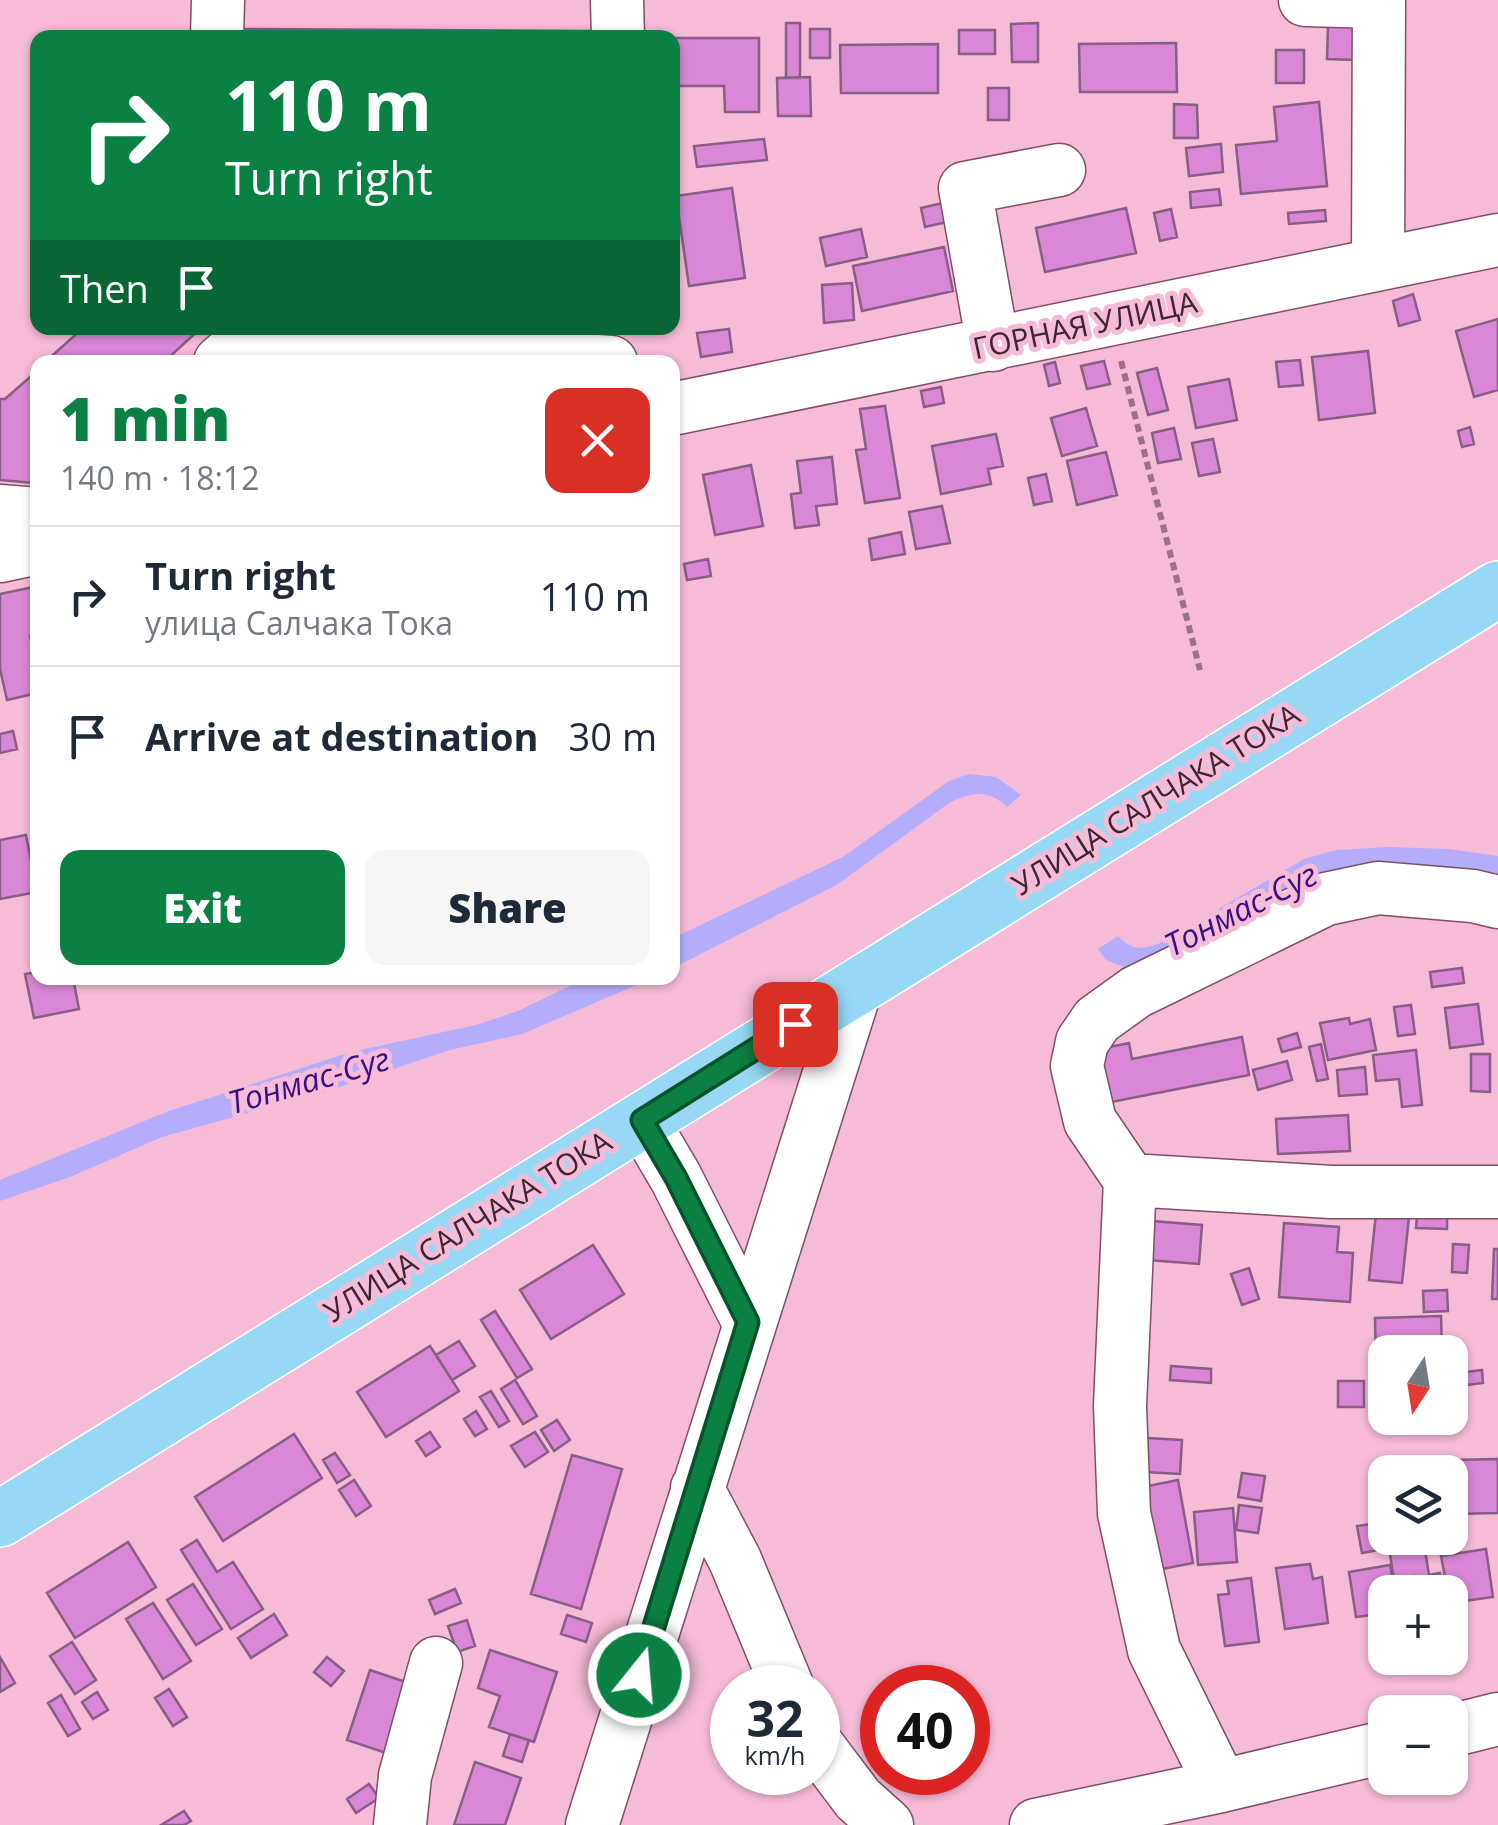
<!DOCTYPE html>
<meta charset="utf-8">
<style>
body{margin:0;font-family:"Open Sans",sans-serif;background:#f6f6f7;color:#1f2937;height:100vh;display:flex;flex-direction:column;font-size:38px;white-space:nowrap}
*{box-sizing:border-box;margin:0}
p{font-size:32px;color:#747a83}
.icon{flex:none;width:55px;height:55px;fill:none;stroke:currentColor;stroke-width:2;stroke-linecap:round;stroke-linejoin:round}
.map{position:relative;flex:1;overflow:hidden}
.drawer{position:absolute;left:30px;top:355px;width:650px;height:630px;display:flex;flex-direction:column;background:#fff;border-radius:20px;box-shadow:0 2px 8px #0004}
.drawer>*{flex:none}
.guide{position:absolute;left:30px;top:30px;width:650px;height:305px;border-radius:20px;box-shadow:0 2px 8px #0004;background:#0b8043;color:#fff;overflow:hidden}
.needle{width:65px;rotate:192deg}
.fabs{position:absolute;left:1368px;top:1335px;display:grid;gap:20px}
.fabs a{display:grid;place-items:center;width:100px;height:100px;border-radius:20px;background:#fff;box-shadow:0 2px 8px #0004;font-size:50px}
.speed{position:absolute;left:710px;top:1665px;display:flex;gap:20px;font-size:50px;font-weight:700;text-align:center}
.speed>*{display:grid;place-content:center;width:130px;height:130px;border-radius:50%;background:#fff;box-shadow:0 2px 8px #0004;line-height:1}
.speed small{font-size:25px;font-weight:400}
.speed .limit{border:15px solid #d22;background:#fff;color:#111}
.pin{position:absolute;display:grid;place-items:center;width:85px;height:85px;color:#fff;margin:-42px;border-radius:20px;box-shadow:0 5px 15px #0006}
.me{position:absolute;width:110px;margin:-55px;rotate:17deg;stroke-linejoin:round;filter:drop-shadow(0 0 8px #0008)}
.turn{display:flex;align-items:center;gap:35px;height:210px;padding:0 30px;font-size:45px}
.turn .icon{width:130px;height:130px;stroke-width:2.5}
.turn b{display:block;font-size:70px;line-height:85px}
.then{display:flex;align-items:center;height:95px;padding:0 30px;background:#0003;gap:20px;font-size:38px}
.round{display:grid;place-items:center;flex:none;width:105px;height:105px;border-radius:20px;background:#f6f6f7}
.summary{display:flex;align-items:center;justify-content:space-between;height:170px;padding:0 30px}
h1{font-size:60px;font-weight:800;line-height:75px;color:#0b8043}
.action{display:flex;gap:20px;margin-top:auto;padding:20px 30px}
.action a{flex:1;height:115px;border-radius:20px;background:#0b8043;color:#fff;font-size:40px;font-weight:800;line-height:115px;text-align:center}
.action a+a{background:#f6f6f7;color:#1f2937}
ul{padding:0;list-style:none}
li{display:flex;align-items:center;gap:30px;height:140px;padding:0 30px;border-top:2px solid #e0e1e3}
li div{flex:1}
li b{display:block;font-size:38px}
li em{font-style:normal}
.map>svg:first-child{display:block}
</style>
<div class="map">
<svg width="1498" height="1825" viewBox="0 0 1498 1825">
<rect width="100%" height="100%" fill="#f6bbd7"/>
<path fill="#b4acfc" d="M 969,774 L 996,777 L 1021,795 L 1007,807 C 988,789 971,792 949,803 L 838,884 L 673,968 L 673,938 L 843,857 L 949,781 Z
M 1388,847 L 1449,849 L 1498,856 L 1498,881 L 1132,970 L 1106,960 L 1098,949 L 1118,936 C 1131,950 1140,950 1158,944 L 1304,859 L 1337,850 Z
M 586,978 L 653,978 L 522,1034 L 450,1050 L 331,1090 L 162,1137 L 70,1177 L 0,1201 L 0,1180 L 169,1111 L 351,1052 L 476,1025 L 518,1011 Z"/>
<path fill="#d987d6" stroke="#875e85" stroke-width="2.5" d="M 786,23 L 800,23 L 800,78 L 786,78 Z
M 1038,23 L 1038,62 L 1012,62 L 1011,24 Z
M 1328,25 L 1355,26 L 1355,60 L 1327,59 Z
M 236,29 L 591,31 L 591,38 L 236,38 Z
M 810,29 L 830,29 L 830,58 L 810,58 Z
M 959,30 L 995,30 L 995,54 L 959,54 Z
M 179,32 L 179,38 L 108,38 L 108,34 Z
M 672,38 L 759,38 L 759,112 L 725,112 L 724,86 L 672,86 Z
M 1176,43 L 1177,92 L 1080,92 L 1079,44 Z
M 938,44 L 938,93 L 841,93 L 840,45 Z
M 1276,50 L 1304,50 L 1304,83 L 1276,83 Z
M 810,77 L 811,116 L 778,116 L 777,78 Z
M 988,88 L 1009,88 L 1009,120 L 988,120 Z
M 1319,102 L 1327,186 L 1241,194 L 1236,145 L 1277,141 L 1274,107 Z
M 1174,104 L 1197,105 L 1198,138 L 1174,138 Z
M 764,139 L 767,160 L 697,167 L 694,146 Z
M 1221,144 L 1223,172 L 1189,176 L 1186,148 Z
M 732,188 L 745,278 L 689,286 L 676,196 Z
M 1219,189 L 1221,205 L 1191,208 L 1190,192 Z
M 947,202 L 951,221 L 925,227 L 921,208 Z
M 1126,208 L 1136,253 L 1045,272 L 1036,228 Z
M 1171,209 L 1177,237 L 1160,241 L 1154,213 Z
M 1325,210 L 1326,221 L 1289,224 L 1288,213 Z
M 861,229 L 867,257 L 826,266 L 820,238 Z
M 944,247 L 953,291 L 862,311 L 853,266 Z
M 852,283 L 854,320 L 824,323 L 822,285 Z
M 1413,294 L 1420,320 L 1399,326 L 1393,301 Z
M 1498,319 L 1498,390 L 1474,397 L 1456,331 Z
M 83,328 L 201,328 L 164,362 L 45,362 Z
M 729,329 L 732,352 L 701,357 L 697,333 Z
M 1368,351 L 1375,413 L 1319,420 L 1312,357 Z
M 1300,360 L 1303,385 L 1279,387 L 1276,362 Z
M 1104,361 L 1110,384 L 1087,389 L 1081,366 Z
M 1055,362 L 1060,383 L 1049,386 L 1044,365 Z
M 1157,368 L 1168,410 L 1148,415 L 1137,373 Z
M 38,370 L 38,480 L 34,483 L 0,480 L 0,399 L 5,399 Z
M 1229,379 L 1237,420 L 1196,428 L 1188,387 Z
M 941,387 L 944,403 L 924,407 L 921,391 Z
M 885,406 L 900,498 L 865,503 L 856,450 L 866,449 L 860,409 Z
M 1086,408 L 1097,446 L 1062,456 L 1051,418 Z
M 1470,427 L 1474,444 L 1462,447 L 1458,431 Z
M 1174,428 L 1181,459 L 1158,463 L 1152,433 Z
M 996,434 L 1003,466 L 988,469 L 991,484 L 941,494 L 932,446 Z
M 1213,439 L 1220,472 L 1199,476 L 1192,443 Z
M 1106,452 L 1117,495 L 1077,505 L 1067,461 Z
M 832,457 L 837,504 L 816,506 L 819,525 L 795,528 L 791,494 L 801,493 L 797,461 Z
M 751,465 L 763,526 L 715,535 L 703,475 Z
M 1046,474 L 1052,501 L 1034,505 L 1028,478 Z
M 942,506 L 950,543 L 916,549 L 909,512 Z
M 901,532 L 905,554 L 872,560 L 869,539 Z
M 708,559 L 711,576 L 687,580 L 684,564 Z
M 38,586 L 38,634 L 30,636 L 38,672 L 38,693 L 7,700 L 0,669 L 0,594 Z
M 13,731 L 17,749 L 0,753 L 0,734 Z
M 26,835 L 37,892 L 0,899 L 0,840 Z
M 1462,968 L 1464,983 L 1432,987 L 1430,972 Z
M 38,972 L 38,978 L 73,978 L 79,1009 L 34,1018 L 25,974 Z
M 1478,1004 L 1483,1044 L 1450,1048 L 1445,1008 Z
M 1411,1005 L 1415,1034 L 1398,1036 L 1394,1007 Z
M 1349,1018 L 1350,1024 L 1370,1019 L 1376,1050 L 1328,1060 L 1320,1023 Z
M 1297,1033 L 1301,1047 L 1282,1052 L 1278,1039 Z
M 1242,1037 L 1249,1075 L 1101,1104 L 1090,1051 L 1129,1043 L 1132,1059 Z
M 1321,1044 L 1328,1079 L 1317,1081 L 1309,1047 Z
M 1416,1050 L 1422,1105 L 1402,1107 L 1399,1079 L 1376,1081 L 1373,1055 Z
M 1471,1054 L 1490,1054 L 1490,1092 L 1471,1091 Z
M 1287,1061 L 1292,1080 L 1258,1090 L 1253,1070 Z
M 1365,1067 L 1367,1094 L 1339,1096 L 1337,1070 Z
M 1348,1115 L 1350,1151 L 1278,1154 L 1276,1119 Z
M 1376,1213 L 1409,1217 L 1402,1283 L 1369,1280 Z
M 1417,1214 L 1447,1215 L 1447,1229 L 1416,1228 Z
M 1152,1221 L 1202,1225 L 1199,1264 L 1148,1260 Z
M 1284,1223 L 1339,1227 L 1337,1252 L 1353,1253 L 1350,1302 L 1279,1297 Z
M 1453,1244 L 1469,1245 L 1467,1273 L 1452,1272 Z
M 593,1245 L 624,1294 L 551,1339 L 520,1290 Z
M 1494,1249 L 1498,1249 L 1498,1299 L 1492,1299 Z
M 1249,1268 L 1259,1299 L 1242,1305 L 1231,1274 Z
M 1447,1290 L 1448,1311 L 1424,1312 L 1423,1291 Z
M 495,1311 L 532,1369 L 517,1378 L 481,1320 Z
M 1441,1316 L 1442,1352 L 1385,1352 L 1385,1370 L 1376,1370 L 1375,1318 Z
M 459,1341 L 475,1366 L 452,1380 L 436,1355 Z
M 430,1346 L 459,1391 L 386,1437 L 357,1392 Z
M 1171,1366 L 1211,1369 L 1211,1383 L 1170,1380 Z
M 1482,1370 L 1483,1383 L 1451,1387 L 1450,1374 Z
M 515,1380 L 537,1416 L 523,1424 L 501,1389 Z
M 1338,1381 L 1364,1381 L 1364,1407 L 1338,1407 Z
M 491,1391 L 509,1421 L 499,1427 L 480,1397 Z
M 476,1411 L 487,1429 L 475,1436 L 464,1419 Z
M 557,1420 L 570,1440 L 554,1451 L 541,1430 Z
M 430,1432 L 440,1447 L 426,1456 L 416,1441 Z
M 535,1432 L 548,1452 L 525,1467 L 511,1446 Z
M 294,1434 L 322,1478 L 223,1541 L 195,1497 Z
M 1147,1438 L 1182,1440 L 1180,1474 L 1145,1472 Z
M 335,1453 L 350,1475 L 337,1483 L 323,1460 Z
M 572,1455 L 622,1469 L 581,1609 L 531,1594 Z
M 1449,1459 L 1449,1472 L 1426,1472 L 1426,1460 Z
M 1498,1459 L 1498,1513 L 1454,1514 L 1452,1460 Z
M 1242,1473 L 1265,1476 L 1261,1501 L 1238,1497 Z
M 354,1480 L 371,1506 L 356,1516 L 339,1490 Z
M 1178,1480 L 1193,1563 L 1152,1571 L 1138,1488 Z
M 1239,1505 L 1262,1508 L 1258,1533 L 1236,1530 Z
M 1233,1508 L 1237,1562 L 1198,1565 L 1194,1512 Z
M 1385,1522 L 1385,1538 L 1423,1538 L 1429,1575 L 1440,1573 L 1443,1592 L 1418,1592 L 1415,1576 L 1394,1579 L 1389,1548 L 1362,1553 L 1357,1526 Z
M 197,1540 L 217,1572 L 233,1562 L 263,1609 L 231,1629 L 181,1550 Z
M 128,1542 L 156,1587 L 75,1638 L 47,1593 Z
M 1486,1549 L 1493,1597 L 1450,1603 L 1441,1556 Z
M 1310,1564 L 1313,1579 L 1322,1577 L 1328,1623 L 1285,1629 L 1276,1568 Z
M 1390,1565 L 1395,1592 L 1385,1592 L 1385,1613 L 1356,1617 L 1349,1572 Z
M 1251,1578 L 1259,1642 L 1225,1646 L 1218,1595 L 1229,1594 L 1227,1581 Z
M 193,1584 L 222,1629 L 196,1645 L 167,1600 Z
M 455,1589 L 461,1603 L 435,1614 L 429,1600 Z
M 153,1603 L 191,1661 L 163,1679 L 126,1619 Z
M 274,1614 L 287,1635 L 251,1658 L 238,1638 Z
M 567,1615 L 592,1623 L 586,1642 L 561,1634 Z
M 467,1620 L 475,1646 L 457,1652 L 448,1626 Z
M 72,1642 L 96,1680 L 75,1694 L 50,1656 Z
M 490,1650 L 557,1672 L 534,1742 L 489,1727 L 500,1696 L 478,1688 Z
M 0,1657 L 15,1683 L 0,1692 Z
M 327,1657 L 344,1671 L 331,1686 L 314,1672 Z
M 370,1670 L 421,1687 L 398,1757 L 347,1740 Z
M 169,1689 L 187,1717 L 173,1726 L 155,1698 Z
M 97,1692 L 108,1710 L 93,1719 L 82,1702 Z
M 61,1695 L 80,1729 L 68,1736 L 48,1703 Z
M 510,1734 L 529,1740 L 522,1762 L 503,1756 Z
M 475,1762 L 521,1778 L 505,1825 L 454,1825 Z
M 369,1784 L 379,1798 L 356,1813 L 347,1799 Z
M 184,1811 L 191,1821 L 184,1825 L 161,1825 Z"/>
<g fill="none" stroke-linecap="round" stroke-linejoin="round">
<defs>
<path id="minor" d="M 617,0 L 618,38
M 1305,0 L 1379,2
M 217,38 L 218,0
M 1378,263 L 1379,0
M 993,345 L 965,188 L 1059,170
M 220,362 L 242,343 L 258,337 L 611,362
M 672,409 L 1498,240
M 0,511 L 38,514
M 0,556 L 38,548
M 642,1120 L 676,1178 L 749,1323
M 1130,1180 L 1090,1121 L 1077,1066 L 1082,1042 L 1097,1020 L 1136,992 L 1326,899 L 1378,888 L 1473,896 L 1498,902
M 697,1488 L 735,1560 L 788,1688
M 1450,1731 L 1498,1719
M 818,1746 L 858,1799 L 887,1825
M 1221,1786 L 1154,1650 L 1124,1513 L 1120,1406 L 1130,1180 L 1331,1192 L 1498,1192
M 400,1825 L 405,1776 L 436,1663
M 592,1825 L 857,985
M 1036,1825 L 1221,1786 L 1385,1747"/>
<path id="major" d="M 0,1519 L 1498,589"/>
</defs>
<use href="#minor" stroke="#814e68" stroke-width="55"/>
<use href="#major" stroke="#fff" stroke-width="58"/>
<path stroke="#9b7185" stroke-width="6" stroke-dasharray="8 5" stroke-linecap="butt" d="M 1121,361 L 1200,670"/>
<use href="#minor" stroke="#fff" stroke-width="52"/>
<use href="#major" stroke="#97d9f4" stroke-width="55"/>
</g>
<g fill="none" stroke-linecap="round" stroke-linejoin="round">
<defs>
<path id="route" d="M 639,1675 L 748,1322 L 676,1178 L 642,1120 L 795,1024"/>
</defs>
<use href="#route" stroke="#07532c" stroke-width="25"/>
<use href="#route" stroke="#0b8043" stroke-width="18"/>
</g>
<g text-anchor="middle" stroke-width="10" stroke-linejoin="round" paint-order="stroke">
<g font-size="30" fill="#3c2531" stroke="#f6bbd7">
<text transform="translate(1085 326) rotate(-12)" y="10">ГОРНАЯ УЛИЦА</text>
<text transform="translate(1156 800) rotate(-32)" y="10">УЛИЦА САЛЧАКА ТОКА</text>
<text transform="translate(468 1227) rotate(-32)" y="10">УЛИЦА САЛЧАКА ТОКА</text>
</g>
<g font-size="32" font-style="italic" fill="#380e84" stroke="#f6bbd7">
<text transform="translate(1241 910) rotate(-27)" y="11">Тонмас-Суг</text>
<text transform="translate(309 1081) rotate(-16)" y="11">Тонмас-Суг</text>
</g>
</g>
</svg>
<div class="fabs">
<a><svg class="needle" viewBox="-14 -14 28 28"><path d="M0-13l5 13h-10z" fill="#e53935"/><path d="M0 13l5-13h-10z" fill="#747a83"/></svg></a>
<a><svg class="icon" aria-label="layers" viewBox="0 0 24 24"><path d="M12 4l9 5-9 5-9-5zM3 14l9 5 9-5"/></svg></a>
<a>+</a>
<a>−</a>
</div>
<div class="speed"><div>32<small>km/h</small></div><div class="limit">40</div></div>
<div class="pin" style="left:795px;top:1024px;background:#d93025"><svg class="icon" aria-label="arrive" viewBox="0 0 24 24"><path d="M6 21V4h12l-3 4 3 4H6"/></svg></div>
<svg class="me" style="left:639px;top:1675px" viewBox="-20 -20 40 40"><circle r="17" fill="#0b8043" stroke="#fff" stroke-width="3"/><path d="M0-11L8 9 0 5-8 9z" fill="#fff"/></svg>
<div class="guide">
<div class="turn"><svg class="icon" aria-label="right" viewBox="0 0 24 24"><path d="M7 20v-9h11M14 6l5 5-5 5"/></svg><div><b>110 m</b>Turn right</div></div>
<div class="then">Then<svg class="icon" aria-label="arrive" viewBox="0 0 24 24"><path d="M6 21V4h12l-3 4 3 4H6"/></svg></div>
</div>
<section class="drawer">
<div class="summary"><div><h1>1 min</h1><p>140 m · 18:12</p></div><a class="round" style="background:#d93025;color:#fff"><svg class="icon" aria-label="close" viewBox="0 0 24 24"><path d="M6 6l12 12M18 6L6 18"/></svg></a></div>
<ul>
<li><svg class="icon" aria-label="right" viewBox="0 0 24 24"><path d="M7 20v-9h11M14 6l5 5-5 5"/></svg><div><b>Turn right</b><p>улица Салчака Тока</p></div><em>110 m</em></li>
<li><svg class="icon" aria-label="arrive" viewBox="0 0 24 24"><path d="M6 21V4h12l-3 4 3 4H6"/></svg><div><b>Arrive at destination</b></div><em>30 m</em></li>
</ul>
<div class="action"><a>Exit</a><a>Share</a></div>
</section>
</div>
